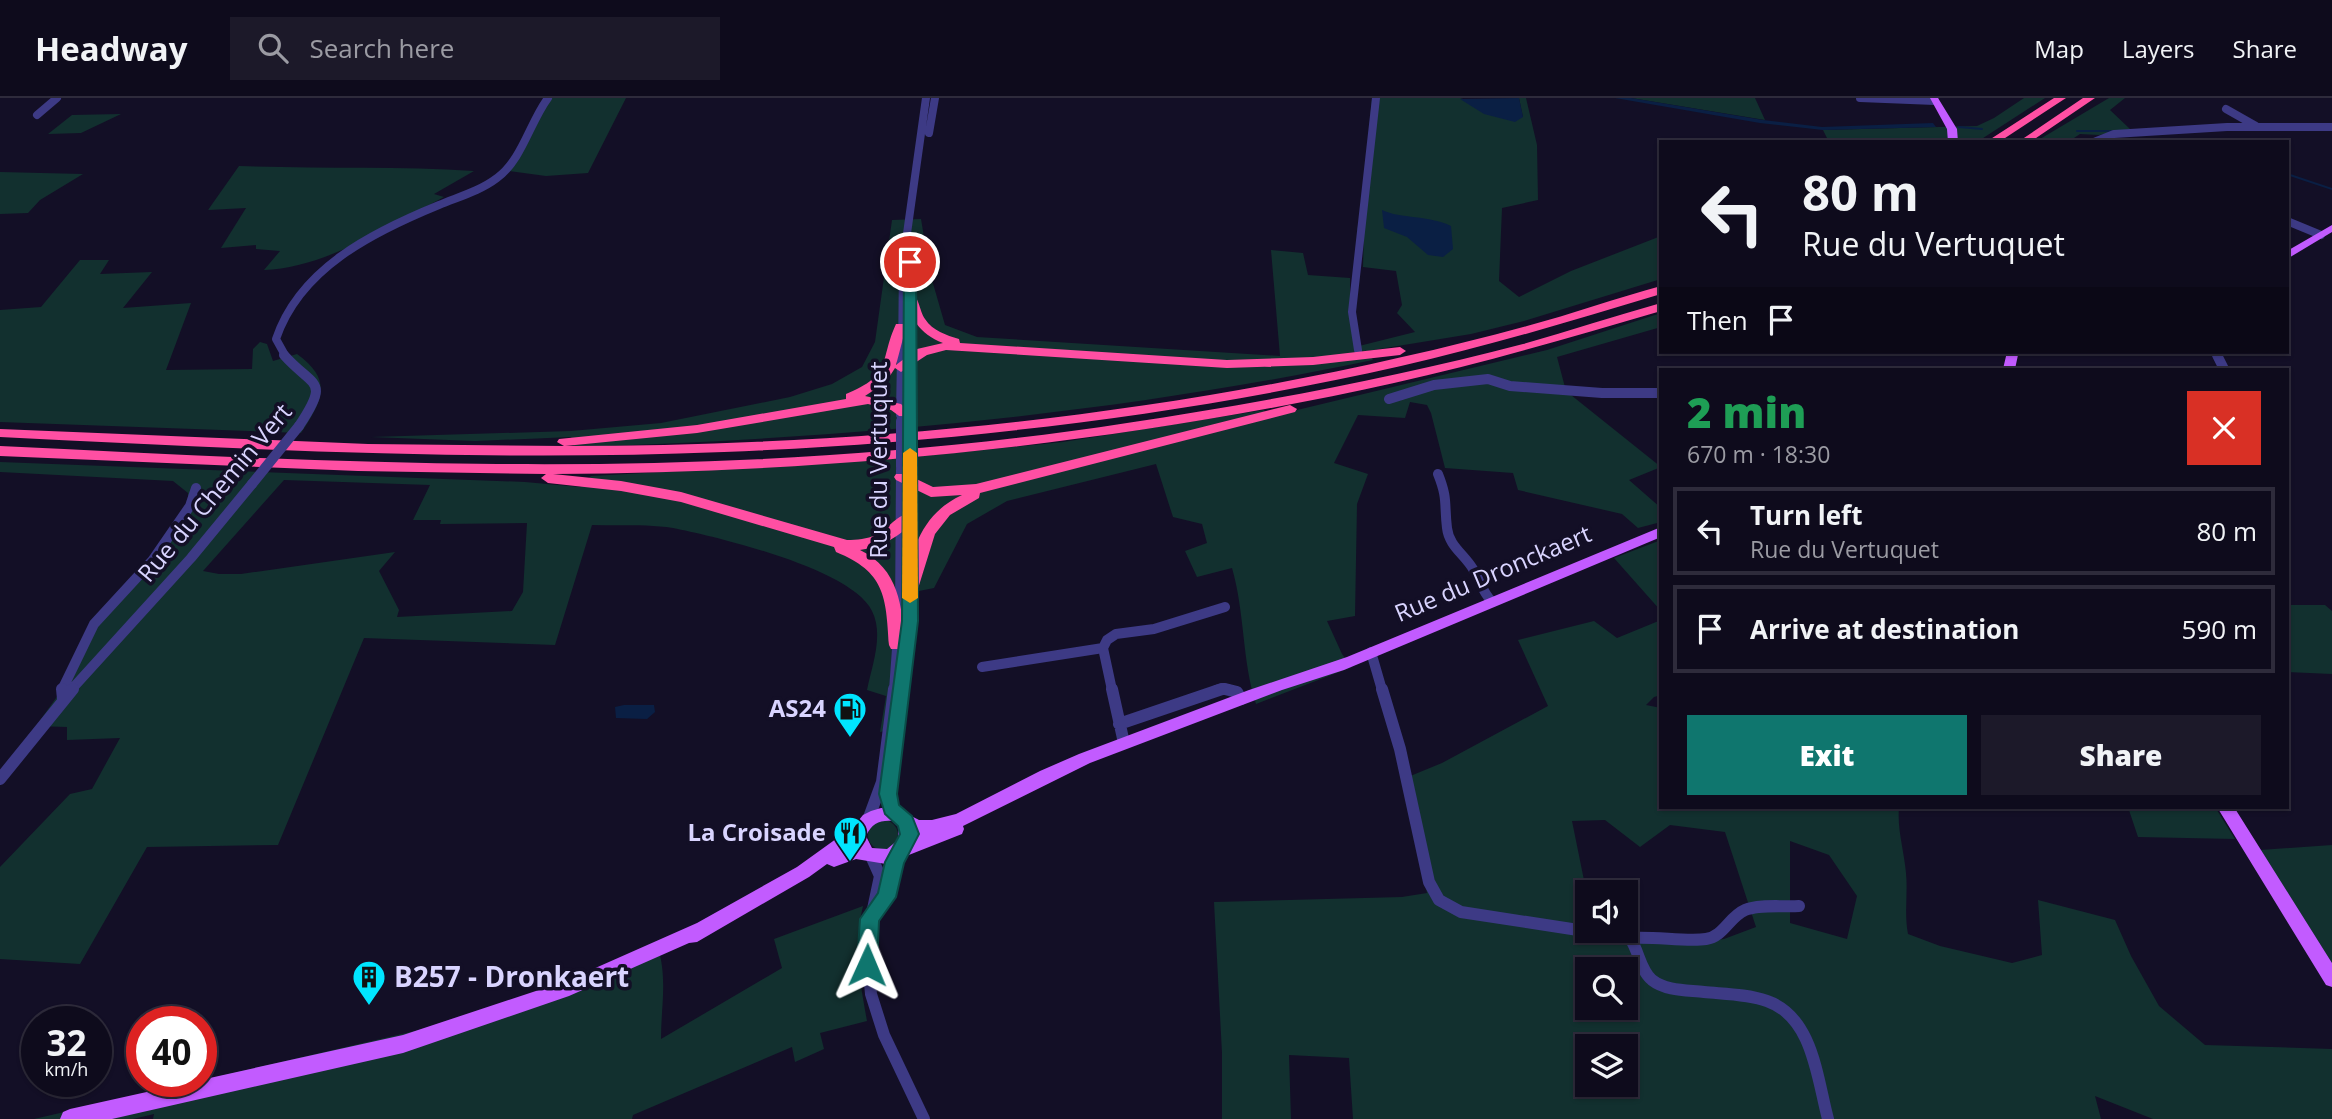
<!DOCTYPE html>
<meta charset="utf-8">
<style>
body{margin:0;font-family:"Open Sans",sans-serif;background:#1c1929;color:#f1f3f6;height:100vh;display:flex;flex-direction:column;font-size:26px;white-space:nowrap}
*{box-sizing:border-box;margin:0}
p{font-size:23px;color:#9b9ba3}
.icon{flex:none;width:38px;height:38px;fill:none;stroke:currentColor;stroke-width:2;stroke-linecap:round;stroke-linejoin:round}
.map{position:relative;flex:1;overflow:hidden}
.details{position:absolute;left:1659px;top:270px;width:630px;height:441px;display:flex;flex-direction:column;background:#0e0b1c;border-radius:0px;box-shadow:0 2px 5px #0004,0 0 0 2px #2e2b3b}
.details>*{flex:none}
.top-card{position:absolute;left:1659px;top:42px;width:630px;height:214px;border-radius:0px;box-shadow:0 2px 5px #0004,0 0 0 2px #2e2b3b;background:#0e0b1c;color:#f1f3f6;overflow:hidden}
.tools{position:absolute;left:1575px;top:782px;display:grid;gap:14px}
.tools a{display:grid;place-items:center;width:63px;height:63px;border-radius:0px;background:#0e0b1c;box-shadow:0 2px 5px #0004,0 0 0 2px #2e2b3b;font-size:35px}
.speed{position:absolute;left:21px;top:908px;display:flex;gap:14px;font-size:35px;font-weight:700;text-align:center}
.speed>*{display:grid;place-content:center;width:91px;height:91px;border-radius:50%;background:#0e0b1c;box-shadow:0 2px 5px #0004,0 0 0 2px #2e2b3b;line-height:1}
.speed small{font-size:18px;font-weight:400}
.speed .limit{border:10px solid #d22;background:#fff;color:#111}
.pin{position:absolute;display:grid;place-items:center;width:60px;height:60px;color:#fff;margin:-30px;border:4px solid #fff;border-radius:50%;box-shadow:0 2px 7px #0007}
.me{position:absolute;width:77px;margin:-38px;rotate:1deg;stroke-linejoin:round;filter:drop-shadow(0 0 5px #0008)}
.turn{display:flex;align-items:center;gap:24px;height:147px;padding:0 28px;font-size:32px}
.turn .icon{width:91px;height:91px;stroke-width:2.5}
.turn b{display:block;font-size:49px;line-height:60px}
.then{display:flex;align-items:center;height:66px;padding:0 28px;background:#0003;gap:14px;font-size:26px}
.round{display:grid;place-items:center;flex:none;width:74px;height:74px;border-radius:0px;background:#1c1929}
.overview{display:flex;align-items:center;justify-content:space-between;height:119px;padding:0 28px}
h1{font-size:42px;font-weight:800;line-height:52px;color:#1e9e55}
.cta{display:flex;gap:14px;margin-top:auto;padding:14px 28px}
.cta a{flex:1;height:80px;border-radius:0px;background:#0f766e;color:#fff;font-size:28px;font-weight:800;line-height:80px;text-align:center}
.cta a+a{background:#1c1929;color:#f1f3f6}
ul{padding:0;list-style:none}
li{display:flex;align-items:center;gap:21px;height:88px;margin:0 14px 10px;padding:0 14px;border:4px solid #2e2b3b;border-radius:0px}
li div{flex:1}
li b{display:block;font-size:26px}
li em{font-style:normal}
header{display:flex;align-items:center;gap:42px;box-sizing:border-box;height:98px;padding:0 35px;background:#0e0b1c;border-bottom:2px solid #2e2b3b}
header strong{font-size:33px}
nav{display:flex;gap:38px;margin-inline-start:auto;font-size:24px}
.search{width:490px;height:63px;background:#1c1929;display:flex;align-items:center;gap:18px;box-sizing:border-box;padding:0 24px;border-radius:0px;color:#9b9ba3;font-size:26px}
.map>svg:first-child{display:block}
</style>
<header>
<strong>Headway</strong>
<div class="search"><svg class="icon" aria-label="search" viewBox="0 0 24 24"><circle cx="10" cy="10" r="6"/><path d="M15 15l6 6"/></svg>Search here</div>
<nav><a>Map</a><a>Layers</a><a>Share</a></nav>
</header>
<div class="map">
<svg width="2332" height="1021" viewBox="0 0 2332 1021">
<rect width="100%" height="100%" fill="#130f26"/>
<path fill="#12302f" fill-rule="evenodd" d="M 551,0 L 626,0 L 588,75 L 546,78 L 509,73 Z
M 1372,0 L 1460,0 L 1523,19 L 1519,0 L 1526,0 L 1537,47 L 1538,102 L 1502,110 L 1499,183 L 1519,199 L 1571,173 L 1661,138 L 1661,181 L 1524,223 L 1471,236 L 1367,253 L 1373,262 C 1110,317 842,341 574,349 L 571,339 L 475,343 L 371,339 L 571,333 L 661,325 L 790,299 L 832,286 L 862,269 L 875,244 L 892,122 L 921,121 L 930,175 L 945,227 L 977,239 L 1280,258 L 1271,152 L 1303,155 L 1308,177 L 1350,180 L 1350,220 L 1355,249 L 1415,234 L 1397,215 L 1402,207 L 1396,173 L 1363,169 L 1364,133 L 1357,132 L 1361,115 Z
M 1631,0 L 1755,0 L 1765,22 Z
M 2024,0 L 2045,0 L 1977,44 L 1829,44 L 1823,32 L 1977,28 L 1994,20 Z
M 2109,0 L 2125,0 L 2110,12 L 2130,31 L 2099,37 L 2080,36 L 2068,44 L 2035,44 Z
M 121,16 L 81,35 L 48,36 L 72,17 Z
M 239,68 C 317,71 396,68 474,73 L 434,96 L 444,99 C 390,127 326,170 264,172 L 280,153 L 256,151 L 256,147 L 221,150 L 246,110 L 208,112 Z
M 0,74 L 83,76 L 40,102 L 28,115 L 0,116 Z
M 80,162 L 109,162 L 100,176 L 152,174 L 123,210 L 191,205 L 166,272 L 252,271 L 253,251 L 260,244 L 267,246 L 273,263 L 297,256 C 333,282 323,302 301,335 L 0,324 L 0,212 L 41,209 Z
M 1661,215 L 1661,229 L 1557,259 L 1566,293 L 1661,369 L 1629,382 L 1661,410 L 1661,424 L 1638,430 L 1622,416 L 1518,392 L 1513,375 L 1445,370 L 1431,315 L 1427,307 L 1410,304 L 1405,320 L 1358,317 L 1334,365 L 1368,376 L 1357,406 L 1355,518 L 1327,523 L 1342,556 L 1352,569 L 1256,606 C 1242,563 1245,515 1232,470 L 1197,479 L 1185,453 L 1207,445 L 1202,426 L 1173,419 L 1156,366 L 1007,403 L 967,426 L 934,490 L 919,493 L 904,629 L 880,634 L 886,598 L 867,592 C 872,567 884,537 872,513 C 852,471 718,439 673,430 C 647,426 618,428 592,427 L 555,547 L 364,540 L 278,747 L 147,749 L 80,866 L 0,861 L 0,769 L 70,696 L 92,691 L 120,640 L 67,642 L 67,629 L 36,628 L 71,579 L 97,528 L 153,467 L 188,404 L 188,395 L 173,383 L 0,374 L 0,364 L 525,384 L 580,389 L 591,378 L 893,361 L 1063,344 L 1264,312 L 1268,319 L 1547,252 ZM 284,382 L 430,387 L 413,422 L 441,422 L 440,426 L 527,425 L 523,494 L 512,513 L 397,519 L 399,512 L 379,473 L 395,454 L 241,476 L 219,476 L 203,473 Z
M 1661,442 L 1661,513 L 1614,460 Z
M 2287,507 L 2325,507 L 2332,513 L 2332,576 L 2287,574 Z
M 1661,522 L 1661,597 L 1654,599 L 1646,607 L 1661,610 L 1661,709 L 1899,709 C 1897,732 1904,752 1906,775 C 1908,796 1904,815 1908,836 L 1940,848 L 2012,865 L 2042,857 L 2038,802 L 2115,822 L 2131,858 L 2159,908 L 2205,947 L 2332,951 L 2332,1021 L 2153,1021 L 2095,998 L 2101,1021 L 1353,1021 L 1349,960 L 1289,957 L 1291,1021 L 1222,1021 L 1222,955 L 1214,804 L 1402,799 L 1427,795 L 1403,681 L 1442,665 L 1548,608 L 1518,542 L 1594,523 L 1617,540 ZM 1605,722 L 1640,749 L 1670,727 L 1725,734 L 1756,829 L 1724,841 L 1698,844 L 1587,833 L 1587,797 L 1572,723 ZM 1790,743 L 1829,757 L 1857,798 L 1847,841 L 1790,825 ZM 1587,872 L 1626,872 L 1626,910 L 1587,910 ZM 1587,948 L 1626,948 L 1626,987 L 1587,987 Z
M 2128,709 L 2215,709 L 2235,741 L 2138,739 Z
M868 737a15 15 0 1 1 30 0a15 15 0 1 1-30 0Z
M 2332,747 L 2332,865 L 2260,752 Z
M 863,808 C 853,847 860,884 867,923 L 820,935 L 824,951 L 795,964 L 792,949 L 633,1017 L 632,1021 L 153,1021 L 154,1016 L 133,1021 L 34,1021 L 445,926 L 571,883 L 657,846 C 668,880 661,907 661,941 L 782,870 L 774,841 Z"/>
<path fill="#0a1f44" d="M 1519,0 L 1523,19 L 1515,24 L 1484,16 L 1460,1 Z
M 1615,0 L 1631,0 L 1763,22 L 1822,29 L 1933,25 L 1936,29 L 1823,32 L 1760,25 Z
M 1382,112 C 1401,121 1429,117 1451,128 L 1453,151 L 1443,159 L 1428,157 L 1407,139 L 1384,130 Z
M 624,607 L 654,607 L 655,614 L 647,621 L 616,620 L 615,609 Z"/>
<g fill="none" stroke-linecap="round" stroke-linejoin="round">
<path stroke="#0a1f44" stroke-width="2" d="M 1959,29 L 1982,31
M 2077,33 L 2113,33
M 2287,76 L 2332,91"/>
<path stroke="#3d3a85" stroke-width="8" d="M 1860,0 L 1935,3
M 2226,11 L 2256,28
M 37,17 L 57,0
M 929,35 L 935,0
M 2094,44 L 2114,36 L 2227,29 L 2332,29
M 2287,123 L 2321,137
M 1358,252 L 1352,214 L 1376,0
M 2215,254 L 2218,259
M 286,259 L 276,241 C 300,170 373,134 439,107 C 458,99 480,93 497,80 C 522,62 530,24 548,0
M 902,259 L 903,164 L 926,0
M 910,259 L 912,144"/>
<path stroke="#3d3a85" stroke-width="10" d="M 284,257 C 313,290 331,280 299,328
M 910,257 L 910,322
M 2217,257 L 2224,271
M 1389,301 L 1434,287 L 1488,281 L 1510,288 L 1602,295 L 1661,295
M 901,317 L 902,257
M 1438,376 C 1448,401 1444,405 1447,430 C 1449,448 1464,456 1473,471 C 1480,483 1482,493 1492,504
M 900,521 L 901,372
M 1371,554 L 1382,592
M 982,569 L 1103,550
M 62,592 L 94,526 L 152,463 L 190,408 L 196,390
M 71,592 L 191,460 L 252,386
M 894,592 L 898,537
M 901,592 L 910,523 L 910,368
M 1112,592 L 1103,550 L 1107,542 L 1116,536 L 1154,531 L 1225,509
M 1216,592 L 1223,590 L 1231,592"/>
<path stroke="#3d3a85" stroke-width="12" d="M 62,591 L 63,601
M 1112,591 L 1124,645
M 1225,591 L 1237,594 L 1241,601
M 1382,591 L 1400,651 L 1429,784 L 1439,802 L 1461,814 L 1630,840 C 1654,838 1687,844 1706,841 C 1724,838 1729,819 1745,812 C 1759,806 1783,809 1799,808
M 1119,626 L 1222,591
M 0,681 L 73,591
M 896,717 L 889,706 L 888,696 L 901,591
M 868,722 L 882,684 L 894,591
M 871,758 L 880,778 L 866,844 L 871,896 L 884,937 L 924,1021
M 873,814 L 889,794 L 899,753
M 1630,840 C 1639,853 1640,872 1652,882 C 1666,893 1687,892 1704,894 C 1724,896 1747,896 1767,903 C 1813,919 1817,980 1828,1021"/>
<path fill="#c25bff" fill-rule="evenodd" d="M 1930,0 L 1938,0 L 1957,31 L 1958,44 L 1948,44 L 1947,31 Z
M 2332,127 L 2332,134 L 2287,161 L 2287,153 Z
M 2007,254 L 2041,254 L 2035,257 L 2018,257 L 2015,271 L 2003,271 Z
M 1661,429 L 1661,439 L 1344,572 L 1282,592 L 1090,665 L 963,728 L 964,731 L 962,736 L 886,766 L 856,761 L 834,769 L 827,766 L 809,779 L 697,844 L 689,845 L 569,898 L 403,955 L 112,1021 L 60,1021 L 63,1014 L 70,1011 L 403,937 L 566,883 L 697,825 L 797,769 L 854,728 L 863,717 L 871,713 L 881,710 L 896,710 L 919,722 L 932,722 L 956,716 L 1040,673 L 1079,656 L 1249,592 L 1347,559 ZM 893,723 L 899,728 L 898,742 L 887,751 L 872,750 L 866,738 C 872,725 880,722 893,723 Z
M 2217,709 L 2234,709 L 2332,865 L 2332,889 L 2326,887 Z"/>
<path fill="#ff4fa3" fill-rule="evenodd" d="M 2054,0 L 2066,0 L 1999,44 L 1986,44 Z
M 2083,0 L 2095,0 L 2030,44 L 2018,44 Z
M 1661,188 L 1661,196 C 1575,222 1489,248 1401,268 C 1179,318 951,345 724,354 C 483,364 241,351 0,339 L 0,331 L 368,346 L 564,348 L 557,344 L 559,341 L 697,327 L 846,301 L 846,296 C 893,277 879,263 896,226 L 904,226 L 906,229 L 896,267 L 917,251 L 943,245 C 919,236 910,219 903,196 L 909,192 C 919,197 919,212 925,221 C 933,233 946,237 959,241 L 960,245 L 1227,262 L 1313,259 L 1400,249 L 1406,253 L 1400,257 L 1313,267 L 1227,270 L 946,252 L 927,257 L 901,274 L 895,270 L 886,284 L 865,298 L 901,306 L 917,322 L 910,326 L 891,312 L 868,306 L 697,335 L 565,348 C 845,348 1129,322 1402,259 C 1444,250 1486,239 1527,228 C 1572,216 1616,200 1661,188 Z
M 1661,205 L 1661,213 C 1572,239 1484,265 1394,285 C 1119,346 835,375 553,376 L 621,383 L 681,394 L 847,442 C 857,442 867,441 876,437 C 888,431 901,412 915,415 L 917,419 L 915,423 C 899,438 883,449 860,452 C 899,471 902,508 905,547 L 903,551 L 891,551 L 889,547 C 886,498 885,474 836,454 L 834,449 L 681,404 L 621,393 L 548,385 L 541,380 L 546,376 L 358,373 L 0,358 L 0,348 C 166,356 331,365 497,366 C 707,368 919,357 1127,325 C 1260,305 1393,280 1523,246 C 1569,233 1615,218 1661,205 Z
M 1290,307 L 1297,311 L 1295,314 L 980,395 L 979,400 L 950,417 L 935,436 L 916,497 L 906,497 L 903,493 C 912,452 921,416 962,397 L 931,399 L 896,382 L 894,379 L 896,376 L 906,376 L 933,389 L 976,386 Z"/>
<path stroke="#3d3a85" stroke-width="10" d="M 910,322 L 910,368
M 901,323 L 901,369
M 252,386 L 299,328"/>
</g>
<path fill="#0f766e" stroke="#0a4d48" stroke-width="2" d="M 910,160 L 916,164 L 918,523 L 897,696 L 899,707 L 912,718 L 919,736 L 904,765 L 896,799 L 879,823 L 877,867 L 874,873 L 867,876 L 860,873 L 857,867 L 860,821 L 878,795 L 885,764 L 900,736 L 898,728 L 885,716 L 879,696 L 902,523 L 904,164 Z"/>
<path fill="#f59e0b" d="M 910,350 L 917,355 L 918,500 L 910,505 L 902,500 L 903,355 Z"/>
<defs>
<symbol id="fuel-pin" viewBox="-11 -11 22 30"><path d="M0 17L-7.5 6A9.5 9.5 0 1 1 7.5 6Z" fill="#00e5ff" stroke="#130f26"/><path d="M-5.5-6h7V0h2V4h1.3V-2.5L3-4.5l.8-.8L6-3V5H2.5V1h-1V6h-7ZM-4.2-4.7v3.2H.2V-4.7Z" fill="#111"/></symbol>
<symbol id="restaurant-pin" viewBox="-11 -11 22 30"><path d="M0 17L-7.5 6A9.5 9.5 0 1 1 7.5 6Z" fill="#00e5ff" stroke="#130f26"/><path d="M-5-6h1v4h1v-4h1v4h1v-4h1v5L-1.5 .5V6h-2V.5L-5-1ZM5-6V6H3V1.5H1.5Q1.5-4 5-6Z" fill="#111"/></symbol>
<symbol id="building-pin" viewBox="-11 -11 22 30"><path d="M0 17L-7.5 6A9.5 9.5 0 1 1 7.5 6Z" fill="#00e5ff" stroke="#130f26"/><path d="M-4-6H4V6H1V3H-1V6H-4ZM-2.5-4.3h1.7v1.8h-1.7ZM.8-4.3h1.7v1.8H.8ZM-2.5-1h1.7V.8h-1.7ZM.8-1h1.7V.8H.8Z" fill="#111"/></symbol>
</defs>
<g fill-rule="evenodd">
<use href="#fuel-pin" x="831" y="592" width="38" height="52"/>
<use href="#restaurant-pin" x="831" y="716" width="38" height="52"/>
<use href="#building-pin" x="350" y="860" width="38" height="52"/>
</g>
<g text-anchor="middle" stroke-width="7" stroke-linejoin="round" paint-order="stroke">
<g font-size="24" fill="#d9d4ff" stroke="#130f26">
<text transform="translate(879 362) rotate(-90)" y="8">Rue du Vertuquet</text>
<text transform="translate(215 395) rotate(-50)" y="8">Rue du Chemin Vert</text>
<text transform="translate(1493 476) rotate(-23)" y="8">Rue du Dronckaert</text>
</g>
<g font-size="24" font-weight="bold" fill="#d9d4ff" stroke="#130f26" text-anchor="end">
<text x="826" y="619">AS24</text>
<text x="826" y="743">La Croisade</text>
</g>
<g font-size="28" font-weight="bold" fill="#d9d4ff" stroke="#130f26" text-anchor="start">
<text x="394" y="889">B257 - Dronkaert</text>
</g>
</g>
</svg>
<div class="tools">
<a><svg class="icon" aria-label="sound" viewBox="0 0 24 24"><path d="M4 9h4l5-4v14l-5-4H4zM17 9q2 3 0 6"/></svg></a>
<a><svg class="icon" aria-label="search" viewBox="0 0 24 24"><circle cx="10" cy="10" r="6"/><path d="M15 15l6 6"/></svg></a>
<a><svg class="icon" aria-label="layers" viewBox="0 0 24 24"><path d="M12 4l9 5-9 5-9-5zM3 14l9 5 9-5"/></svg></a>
</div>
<div class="speed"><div>32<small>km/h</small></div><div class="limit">40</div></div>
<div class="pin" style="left:910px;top:164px;background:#d93025"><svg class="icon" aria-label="arrive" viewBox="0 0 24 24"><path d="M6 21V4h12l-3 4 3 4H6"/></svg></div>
<svg class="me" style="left:867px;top:867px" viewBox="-20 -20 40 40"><path d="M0-17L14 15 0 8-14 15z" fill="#0f766e" stroke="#fff" stroke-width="4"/></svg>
<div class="top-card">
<div class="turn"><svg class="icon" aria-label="left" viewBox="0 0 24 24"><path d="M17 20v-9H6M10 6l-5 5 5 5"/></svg><div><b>80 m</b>Rue du Vertuquet</div></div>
<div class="then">Then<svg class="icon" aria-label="arrive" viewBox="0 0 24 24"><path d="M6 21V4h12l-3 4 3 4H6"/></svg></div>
</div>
<section class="details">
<div class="overview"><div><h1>2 min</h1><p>670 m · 18:30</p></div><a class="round" style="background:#d93025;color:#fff"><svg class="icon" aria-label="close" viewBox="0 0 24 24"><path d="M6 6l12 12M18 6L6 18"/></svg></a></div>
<ul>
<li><svg class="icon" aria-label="left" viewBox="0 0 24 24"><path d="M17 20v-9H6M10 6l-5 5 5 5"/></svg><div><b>Turn left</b><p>Rue du Vertuquet</p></div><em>80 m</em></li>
<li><svg class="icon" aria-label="arrive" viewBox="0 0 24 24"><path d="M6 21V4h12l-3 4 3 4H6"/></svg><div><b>Arrive at destination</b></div><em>590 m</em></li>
</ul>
<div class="cta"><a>Exit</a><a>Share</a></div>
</section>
</div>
